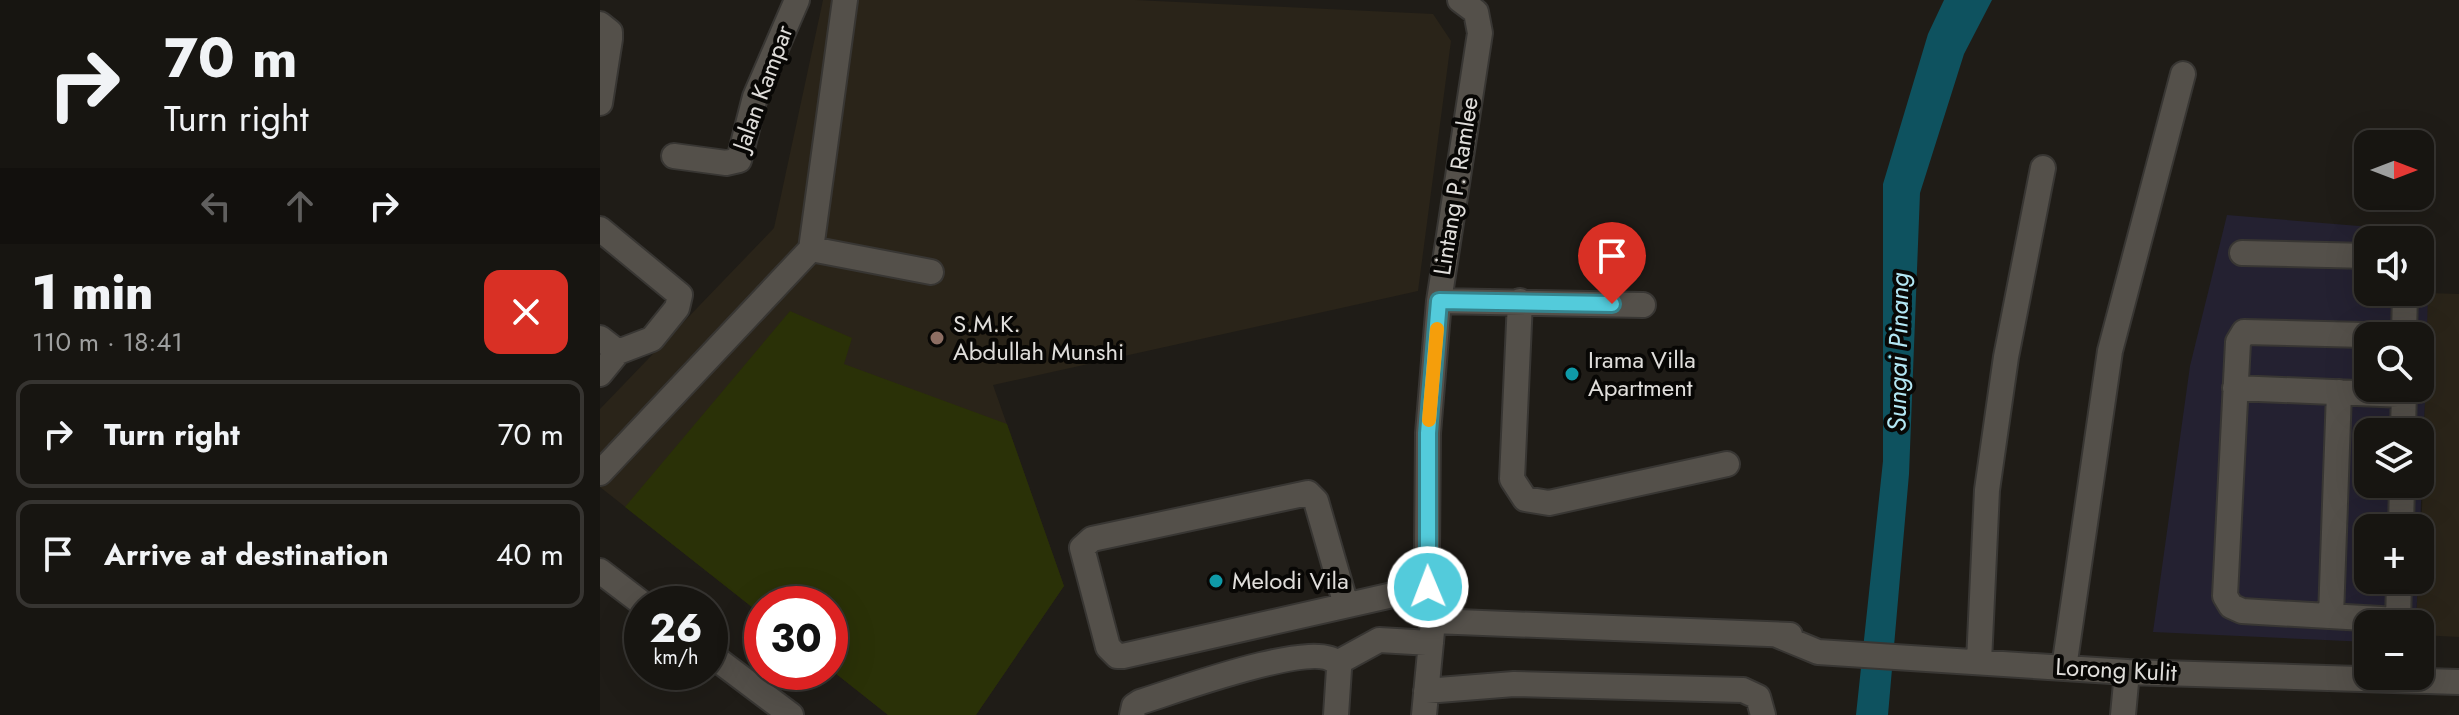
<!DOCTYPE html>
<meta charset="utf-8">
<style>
body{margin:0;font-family:Jost,sans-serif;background:#24221f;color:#f1f3f6;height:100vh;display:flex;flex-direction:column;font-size:30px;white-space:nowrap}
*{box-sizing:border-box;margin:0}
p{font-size:26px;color:#9e9f9f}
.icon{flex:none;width:44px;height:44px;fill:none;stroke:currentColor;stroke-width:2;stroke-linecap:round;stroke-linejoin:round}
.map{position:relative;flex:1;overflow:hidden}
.sheet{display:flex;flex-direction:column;background:#171511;width:600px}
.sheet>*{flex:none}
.banner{background:#171511;color:#f1f3f6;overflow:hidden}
.needle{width:52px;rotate:90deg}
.tools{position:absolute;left:1754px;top:130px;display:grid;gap:16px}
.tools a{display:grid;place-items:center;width:80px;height:80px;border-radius:16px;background:#171511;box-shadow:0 8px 32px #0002,0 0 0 2px #363431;font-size:40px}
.speed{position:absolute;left:24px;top:586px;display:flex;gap:16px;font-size:40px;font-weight:700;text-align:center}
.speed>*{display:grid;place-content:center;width:104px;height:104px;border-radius:50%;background:#171511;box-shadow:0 8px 32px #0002,0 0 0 2px #363431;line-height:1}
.speed small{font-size:20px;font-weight:400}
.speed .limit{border:12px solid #d22;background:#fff;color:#111}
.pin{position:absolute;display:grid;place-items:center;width:68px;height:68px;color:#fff;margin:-82px -34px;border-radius:50% 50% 50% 0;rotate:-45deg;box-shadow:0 0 8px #0007}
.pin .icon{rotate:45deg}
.me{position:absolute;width:88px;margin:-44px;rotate:359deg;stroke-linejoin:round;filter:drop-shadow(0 0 6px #0008)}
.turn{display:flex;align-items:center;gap:28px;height:168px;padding:0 32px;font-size:36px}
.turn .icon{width:104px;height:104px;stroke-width:2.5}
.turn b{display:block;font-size:56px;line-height:68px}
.lanes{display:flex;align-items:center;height:76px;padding:0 32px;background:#0003;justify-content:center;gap:40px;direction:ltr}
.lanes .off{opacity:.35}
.round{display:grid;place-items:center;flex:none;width:84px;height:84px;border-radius:16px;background:#24221f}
.summary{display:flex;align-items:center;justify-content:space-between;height:136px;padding:0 32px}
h1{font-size:48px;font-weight:800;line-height:60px}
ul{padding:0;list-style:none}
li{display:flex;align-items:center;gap:24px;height:108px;margin:0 16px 12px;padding:0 16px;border:4px solid #363431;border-radius:16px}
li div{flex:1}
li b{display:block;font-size:30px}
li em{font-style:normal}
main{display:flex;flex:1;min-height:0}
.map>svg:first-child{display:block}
</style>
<main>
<section class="sheet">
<div class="banner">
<div class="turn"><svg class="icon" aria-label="right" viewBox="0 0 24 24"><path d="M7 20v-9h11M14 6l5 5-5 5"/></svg><div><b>70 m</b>Turn right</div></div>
<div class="lanes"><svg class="icon off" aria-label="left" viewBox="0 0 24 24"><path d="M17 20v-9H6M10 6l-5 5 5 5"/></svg><svg class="icon off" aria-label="ahead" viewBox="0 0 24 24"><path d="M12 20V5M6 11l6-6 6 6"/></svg><svg class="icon" aria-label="right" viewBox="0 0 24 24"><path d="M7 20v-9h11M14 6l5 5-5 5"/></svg></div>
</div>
<div class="summary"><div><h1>1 min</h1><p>110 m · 18:41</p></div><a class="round" style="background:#d93025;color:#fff"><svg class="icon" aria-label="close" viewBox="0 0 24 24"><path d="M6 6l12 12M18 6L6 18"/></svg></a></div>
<ul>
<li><svg class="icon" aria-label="right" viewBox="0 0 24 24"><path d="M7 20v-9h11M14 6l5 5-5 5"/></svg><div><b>Turn right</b></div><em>70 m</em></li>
<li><svg class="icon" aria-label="arrive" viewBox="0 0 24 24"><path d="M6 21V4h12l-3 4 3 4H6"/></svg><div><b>Arrive at destination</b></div><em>40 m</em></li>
</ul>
</section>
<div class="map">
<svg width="1859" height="715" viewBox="0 0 1859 715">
<rect width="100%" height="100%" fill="#1f1c17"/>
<path fill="#242131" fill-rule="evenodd" d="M 1627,215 L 1832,232 L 1820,528 L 1768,528 L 1768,580 L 1818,580 L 1816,624 L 1768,624 L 1768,642 L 1553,632 L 1590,366 ZM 1768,240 L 1820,240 L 1820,292 L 1768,292 ZM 1768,336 L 1820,336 L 1820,388 L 1768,388 ZM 1768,432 L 1820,432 L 1820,484 L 1768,484 Z"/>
<path fill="#2a2419" d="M 223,0 L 535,0 L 833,14 L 851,41 L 818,291 L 393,385 L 464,586 L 376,715 L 288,715 L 230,669 L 230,604 L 162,604 L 162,615 L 0,487 L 0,409 L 174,228 Z
M 1828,293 L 1859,294 L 1859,637 L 1820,635 L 1820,624 L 1816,624 L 1818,580 L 1820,580 Z"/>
<path fill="#2a3107" d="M 190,311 L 252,338 L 244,364 L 407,424 L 464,586 L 376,715 L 288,715 L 230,669 L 230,604 L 162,604 L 162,615 L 25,507 Z"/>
<path fill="#0e525f" d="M 1344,0 L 1392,0 L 1364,54 L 1320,193 L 1309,474 L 1288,715 L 1256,715 L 1283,461 L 1283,184 L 1328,34 Z"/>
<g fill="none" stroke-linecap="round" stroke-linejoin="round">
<defs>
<path id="minor" d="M 0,24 L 10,32 L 10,39 L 0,103
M 74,156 L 126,163 L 139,160 L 155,97 L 197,0
M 0,229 L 80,295 L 77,308 L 52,339 L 18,352
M 211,249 L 331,272
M 1642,253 L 1768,256
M 839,301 L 1043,305
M 920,301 L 912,479 L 925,499 L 949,503 L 1127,464
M 1804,336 L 1805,292
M 0,338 L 18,352 L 0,374
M 1635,388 L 1804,395
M 1803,432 L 1804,388
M 0,473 L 211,249 L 245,0
M 1801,528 L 1802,484
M 0,571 L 43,604
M 746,605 L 716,501 L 708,493 L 492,539 L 482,548 L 508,647 L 517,656 L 523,656 L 828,587
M 1731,616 L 1739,392
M 1798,620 L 1642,611 L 1631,606 L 1625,596 L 1638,342 L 1644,332 L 1804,336
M 833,621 L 1190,635
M 1798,624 L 1799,580
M 1177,635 L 1218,652 L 1527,672 L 1859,682
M 110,654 L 191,715
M 1379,662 L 1387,490 L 1406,357 L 1443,168
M 737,663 L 779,640 L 831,643
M 1464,668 L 1510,351 L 1583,74
M 826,691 L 914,684 L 1143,690 L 1158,697 L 1163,715
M 532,715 L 534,706 L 540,702 C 573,692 714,639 737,663 L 739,669 L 736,715
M 824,715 L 833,621 L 828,587 L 827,552 L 828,433 L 839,301 L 880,33 L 876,12 L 860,0
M 1523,715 L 1527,672"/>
</defs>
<use href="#minor" stroke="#383633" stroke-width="28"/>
<use href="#minor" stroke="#54504a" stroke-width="24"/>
</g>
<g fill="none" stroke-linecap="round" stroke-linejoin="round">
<defs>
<path id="route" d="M 828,587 L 828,433 L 839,301 L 1012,304"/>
</defs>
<use href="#route" stroke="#36848e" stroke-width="20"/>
<use href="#route" stroke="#53cbdb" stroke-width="14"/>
<path stroke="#f59e0b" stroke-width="14" d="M 829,420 L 837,329"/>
</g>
<circle fill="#8d6e63" stroke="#080705" stroke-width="3" cx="337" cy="338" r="8"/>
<g fill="#0f9aa8" stroke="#080705" stroke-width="3">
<circle cx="972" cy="374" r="8"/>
<circle cx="616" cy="581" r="8"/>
</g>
<g text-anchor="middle" stroke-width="8" stroke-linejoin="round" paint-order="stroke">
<g font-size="24" fill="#e0dedb" stroke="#080705">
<text transform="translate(163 88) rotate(-70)" y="8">Jalan Kampar</text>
<text transform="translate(856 186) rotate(-81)" y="8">Lintang P. Ramlee</text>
<text transform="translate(1516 670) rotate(3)" y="8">Lorong Kulit</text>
</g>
<g font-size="24" fill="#e0dedb" stroke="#080705" text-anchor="start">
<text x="353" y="332">S.M.K.<tspan x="353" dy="28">Abdullah Munshi</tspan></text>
<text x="988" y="368">Irama Villa<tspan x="988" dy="28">Apartment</tspan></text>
<text x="632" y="589">Melodi Vila</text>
</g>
<g font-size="26" font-style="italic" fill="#b3e7f4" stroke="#080705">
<text transform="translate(1298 352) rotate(-89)" y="9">Sungai Pinang</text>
</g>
</g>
</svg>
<div class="tools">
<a><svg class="needle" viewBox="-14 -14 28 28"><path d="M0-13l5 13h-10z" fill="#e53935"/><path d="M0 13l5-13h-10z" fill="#9e9f9f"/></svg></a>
<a><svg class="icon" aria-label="sound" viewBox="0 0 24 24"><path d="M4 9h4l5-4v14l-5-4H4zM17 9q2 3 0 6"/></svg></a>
<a><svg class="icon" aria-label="search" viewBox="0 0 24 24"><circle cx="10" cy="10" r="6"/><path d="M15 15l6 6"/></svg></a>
<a><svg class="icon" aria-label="layers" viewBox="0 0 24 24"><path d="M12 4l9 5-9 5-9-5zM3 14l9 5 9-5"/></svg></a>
<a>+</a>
<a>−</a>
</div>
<div class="speed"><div>26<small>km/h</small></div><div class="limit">30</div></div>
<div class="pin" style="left:1012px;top:304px;background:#d93025"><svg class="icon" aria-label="arrive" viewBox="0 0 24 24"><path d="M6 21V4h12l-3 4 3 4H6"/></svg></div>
<svg class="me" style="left:828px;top:587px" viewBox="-20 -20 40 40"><circle r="17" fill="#53cbdb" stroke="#fff" stroke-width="3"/><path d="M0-11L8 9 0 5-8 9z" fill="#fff"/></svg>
</div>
</main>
